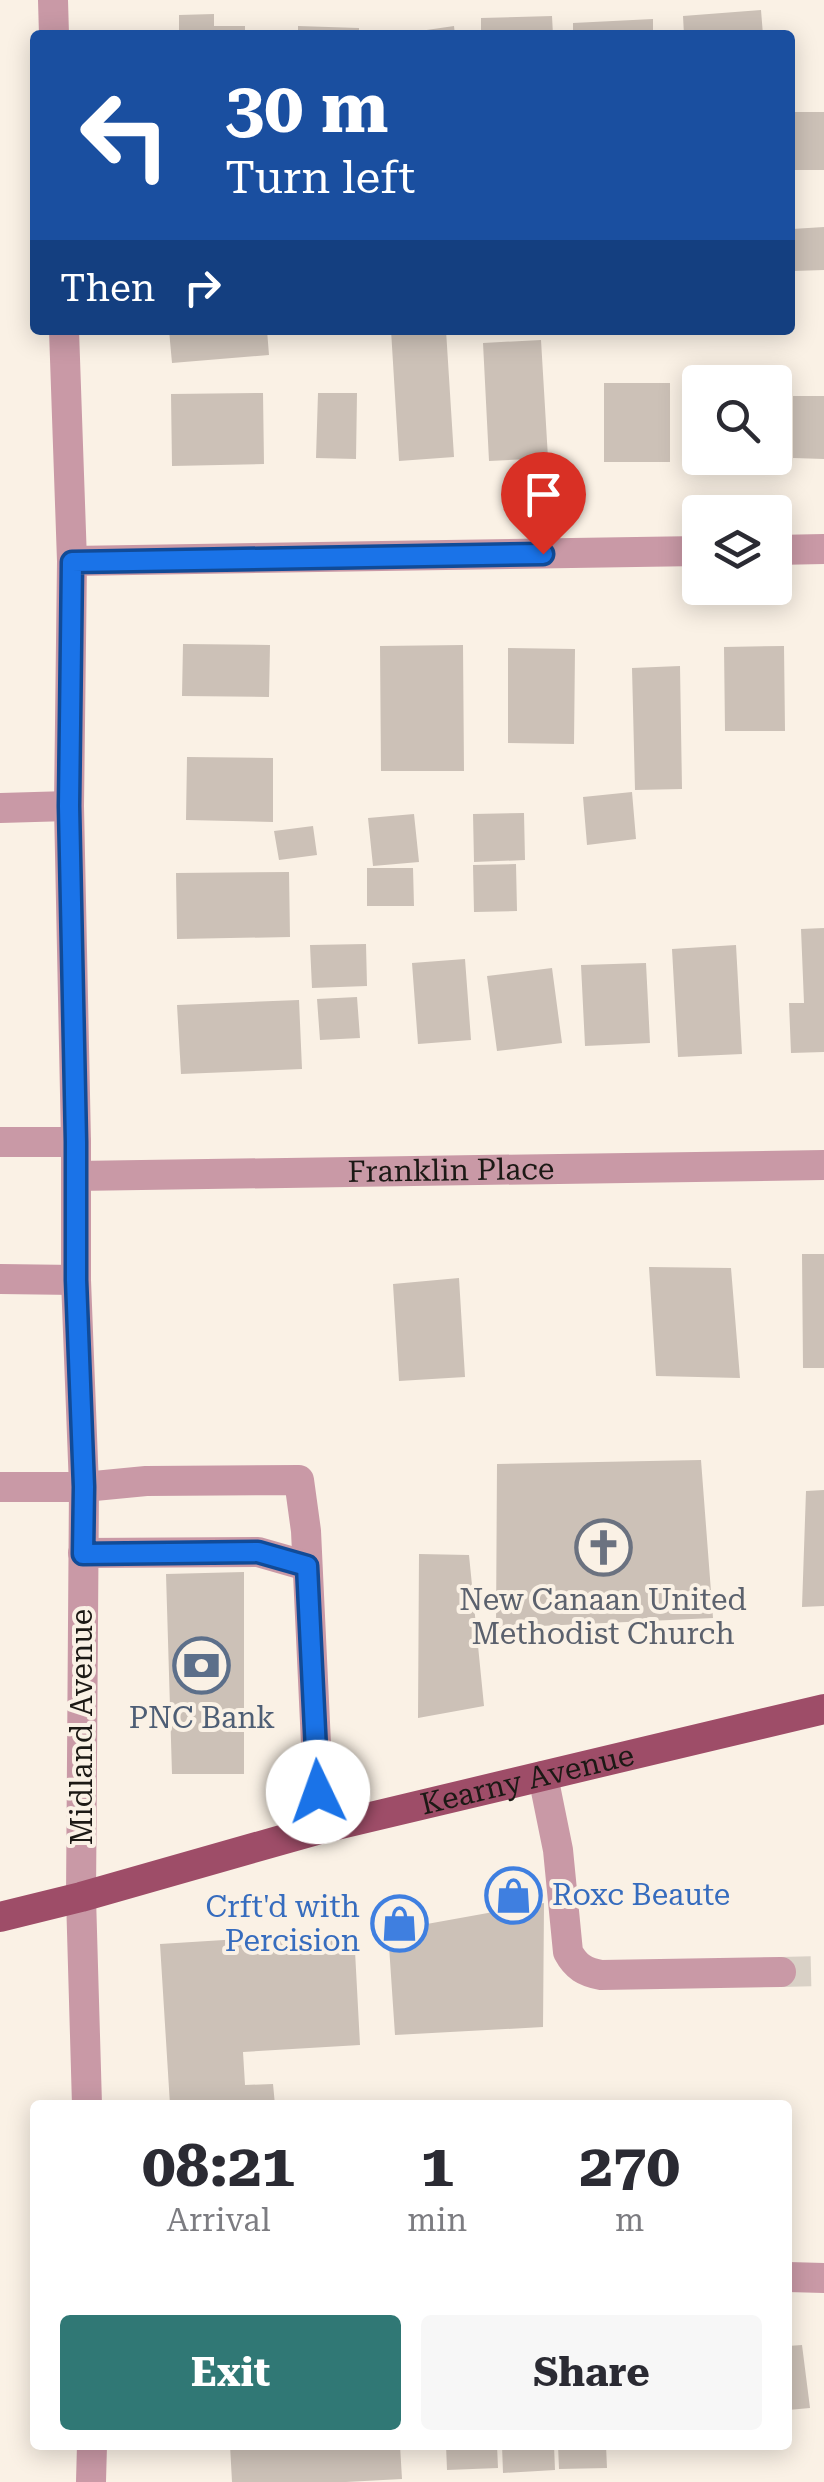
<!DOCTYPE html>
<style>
body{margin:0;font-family:"Roboto Serif",serif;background:#f7f7f7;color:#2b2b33;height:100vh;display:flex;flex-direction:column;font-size:38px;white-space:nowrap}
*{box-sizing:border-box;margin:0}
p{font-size:32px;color:#7c7c81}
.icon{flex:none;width:55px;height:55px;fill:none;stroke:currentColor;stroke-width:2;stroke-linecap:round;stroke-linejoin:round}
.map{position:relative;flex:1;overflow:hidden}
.sheet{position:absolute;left:30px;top:2100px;width:762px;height:350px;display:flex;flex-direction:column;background:#fff;border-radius:10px;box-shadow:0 5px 25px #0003}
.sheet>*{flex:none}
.top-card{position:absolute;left:30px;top:30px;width:765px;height:305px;border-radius:10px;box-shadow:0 5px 25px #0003;background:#1a4fa0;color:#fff;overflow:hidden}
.tools{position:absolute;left:682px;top:365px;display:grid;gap:20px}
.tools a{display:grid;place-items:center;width:110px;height:110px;border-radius:10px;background:#fff;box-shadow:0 5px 25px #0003;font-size:50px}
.pin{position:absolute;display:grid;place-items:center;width:85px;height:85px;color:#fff;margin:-102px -42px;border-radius:50% 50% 50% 0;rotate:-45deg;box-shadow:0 0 10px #0007}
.pin .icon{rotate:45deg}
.me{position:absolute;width:110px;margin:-55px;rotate:357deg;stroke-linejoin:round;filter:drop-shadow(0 0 8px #0008)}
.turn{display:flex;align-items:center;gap:35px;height:210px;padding:0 30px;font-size:45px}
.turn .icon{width:130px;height:130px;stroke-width:2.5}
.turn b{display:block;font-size:70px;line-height:85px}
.then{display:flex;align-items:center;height:95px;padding:0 30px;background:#0003;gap:20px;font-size:38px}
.eta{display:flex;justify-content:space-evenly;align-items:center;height:170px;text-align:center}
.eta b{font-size:60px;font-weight:700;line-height:70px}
.action{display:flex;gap:20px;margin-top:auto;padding:20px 30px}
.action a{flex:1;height:115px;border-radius:10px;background:#307875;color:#fff;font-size:40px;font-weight:700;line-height:115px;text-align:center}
.action a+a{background:#f7f7f7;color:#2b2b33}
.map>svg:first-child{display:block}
</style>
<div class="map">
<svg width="824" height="2482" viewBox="0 0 824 2482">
<rect width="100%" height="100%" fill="#faf1e5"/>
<path fill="#ccc1b7" d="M 761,10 L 763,35 L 684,35 L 683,16 Z
M 214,14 L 214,26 L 245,26 L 245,35 L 179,35 L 179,15 Z
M 552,16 L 553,35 L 481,35 L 481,18 Z
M 653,19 L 653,35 L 573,35 L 573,23 Z
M 298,26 L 359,28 L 359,35 L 298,35 Z
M 454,26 L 455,35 L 406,35 L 406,33 Z
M 790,112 L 824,112 L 824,170 L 790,170 Z
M 824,227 L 824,270 L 793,271 L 792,229 Z
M 169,330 L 267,330 L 269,355 L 172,363 Z
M 391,330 L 446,330 L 454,457 L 399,461 Z
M 541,340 L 548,458 L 489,461 L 483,343 Z
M 604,383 L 670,383 L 670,462 L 604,462 Z
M 700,392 L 700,453 L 697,453 L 694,393 Z
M 263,393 L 264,464 L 172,466 L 171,394 Z
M 318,393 L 357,393 L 356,459 L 316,458 Z
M 793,396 L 824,396 L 824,459 L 793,458 Z
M 697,458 L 760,458 L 759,462 L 698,466 Z
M 183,644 L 270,645 L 269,697 L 182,696 Z
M 463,645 L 464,771 L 381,771 L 380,646 Z
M 784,646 L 785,731 L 725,731 L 724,647 Z
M 508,648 L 575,649 L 574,744 L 508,743 Z
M 680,666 L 682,789 L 635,790 L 632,668 Z
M 187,757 L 273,758 L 273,822 L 186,820 Z
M 632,792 L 636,839 L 587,845 L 583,797 Z
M 524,813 L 525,860 L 474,862 L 473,814 Z
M 414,814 L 419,862 L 373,866 L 368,818 Z
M 313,826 L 317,855 L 279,860 L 274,831 Z
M 516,864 L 517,911 L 474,912 L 473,865 Z
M 367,868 L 413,868 L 414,906 L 367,906 Z
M 289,872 L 290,937 L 177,939 L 176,873 Z
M 824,928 L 824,1052 L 791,1053 L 789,1003 L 804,1003 L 801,929 Z
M 366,944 L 367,986 L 312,988 L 310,945 Z
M 736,945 L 742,1054 L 678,1057 L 672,949 Z
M 465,959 L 471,1040 L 418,1044 L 412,963 Z
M 646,963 L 650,1043 L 585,1046 L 581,965 Z
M 552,968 L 562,1043 L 497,1051 L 487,976 Z
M 357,997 L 360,1038 L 320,1040 L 317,999 Z
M 299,1000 L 302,1069 L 181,1074 L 177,1005 Z
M 802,1254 L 824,1254 L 824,1368 L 803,1368 Z
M 649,1267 L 731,1268 L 740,1378 L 656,1376 Z
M 459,1278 L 465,1377 L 399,1381 L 393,1284 Z
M 701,1460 L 713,1618 L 496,1628 L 497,1464 Z
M 824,1490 L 824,1606 L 802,1607 L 806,1491 Z
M 419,1554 L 469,1555 L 484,1706 L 418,1718 Z
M 244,1572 L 244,1774 L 172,1774 L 166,1574 Z
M 544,1903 L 543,2027 L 395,2035 L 388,1931 Z
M 354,1932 L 360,2045 L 243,2052 L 245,2085 L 273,2084 L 275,2105 L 170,2105 L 160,1944 Z
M 802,2345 L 810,2408 L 788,2410 L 788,2346 Z
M 230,2445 L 400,2445 L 402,2479 L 346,2482 L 232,2482 Z
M 446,2445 L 497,2445 L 498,2468 L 447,2470 Z
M 502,2445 L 554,2445 L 555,2470 L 503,2473 Z
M 558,2445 L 606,2445 L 607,2468 L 559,2469 Z"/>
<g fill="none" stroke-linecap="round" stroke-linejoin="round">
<path stroke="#d9d1c6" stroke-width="30" stroke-dasharray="30 15" stroke-linecap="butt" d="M 781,1972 L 824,1971"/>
<g stroke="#c999a6" stroke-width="30">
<path d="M 53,0 L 54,35"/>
<path d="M 64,330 L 72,561 L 69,806 L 76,1142 L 76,1280 L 84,1487 L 81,1897 L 87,2105"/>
<path d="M 775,550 L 824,549"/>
<path d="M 72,561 L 700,551"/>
<path d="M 0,808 L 69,806"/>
<path d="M 0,1142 L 76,1142"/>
<path id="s1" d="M 76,1176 L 824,1165"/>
<path d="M 0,1279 L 76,1280"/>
<path d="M 0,1487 L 84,1487 L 146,1481 L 299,1480 L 306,1531 L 320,1829"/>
<path d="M 83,1553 L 258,1552 L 307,1566"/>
<path d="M 543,1776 L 558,1850 L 568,1952 C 576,1967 585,1972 601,1975 L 781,1972"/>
<path d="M 788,2277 L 824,2278"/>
<path d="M 91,2482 L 92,2445"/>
</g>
<path stroke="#9e4d68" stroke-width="30" id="s2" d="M 0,1917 L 81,1897 L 320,1829 L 824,1709"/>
</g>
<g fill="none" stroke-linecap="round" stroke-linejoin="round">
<defs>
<path id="route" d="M 318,1792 L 307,1566 L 258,1552 L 83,1554 L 84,1487 L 76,1280 L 76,1142 L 69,806 L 72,562 L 543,554"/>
</defs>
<use href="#route" stroke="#114b97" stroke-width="25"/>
<use href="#route" stroke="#1a73e8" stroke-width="18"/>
</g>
<defs>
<symbol id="church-ring" viewBox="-11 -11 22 22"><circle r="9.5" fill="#faf1e5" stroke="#6b7280" stroke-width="1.5"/><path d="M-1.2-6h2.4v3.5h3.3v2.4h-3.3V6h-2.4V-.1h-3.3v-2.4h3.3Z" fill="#6b7280"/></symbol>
<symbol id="bank-ring" viewBox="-11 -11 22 22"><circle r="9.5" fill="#faf1e5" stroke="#5c6f8a" stroke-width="1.5"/><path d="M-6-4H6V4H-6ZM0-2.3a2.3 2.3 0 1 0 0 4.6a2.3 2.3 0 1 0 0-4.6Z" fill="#5c6f8a"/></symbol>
<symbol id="shop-ring" viewBox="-11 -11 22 22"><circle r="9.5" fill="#faf1e5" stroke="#3f7fe0" stroke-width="1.5"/><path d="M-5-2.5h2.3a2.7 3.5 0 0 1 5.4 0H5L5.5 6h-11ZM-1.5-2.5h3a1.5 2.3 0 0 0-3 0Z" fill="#3f7fe0"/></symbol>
</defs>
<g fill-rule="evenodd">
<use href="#church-ring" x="572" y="1516" width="63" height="63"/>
<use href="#bank-ring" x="170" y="1634" width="63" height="63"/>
<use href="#shop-ring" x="482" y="1864" width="63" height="63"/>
<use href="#shop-ring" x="368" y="1892" width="63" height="63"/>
</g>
<g text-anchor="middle" stroke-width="8" stroke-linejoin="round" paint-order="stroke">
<g font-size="30" fill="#1c1915" stroke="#faf1e5">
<text dy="10" stroke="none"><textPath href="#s1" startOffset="375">Franklin Place</textPath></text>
<text transform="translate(82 1727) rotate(-90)" y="10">Midland Avenue</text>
<text dy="10" stroke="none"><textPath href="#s2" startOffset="545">Kearny Avenue</textPath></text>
</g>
<g font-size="30" fill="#5b616d" stroke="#faf1e5">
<text x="603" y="1610">New Canaan United<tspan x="603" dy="34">Methodist Church</tspan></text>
</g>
<g font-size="30" fill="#4e5e75" stroke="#faf1e5">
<text x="202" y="1728">PNC Bank</text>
</g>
<g font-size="30" fill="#366cbe" stroke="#faf1e5" text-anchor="start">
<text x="552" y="1905">Roxc Beaute</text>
<text x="360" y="1917" text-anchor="end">Crft'd with<tspan x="360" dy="34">Percision</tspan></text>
</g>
</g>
</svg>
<div class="tools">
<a><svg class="icon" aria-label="search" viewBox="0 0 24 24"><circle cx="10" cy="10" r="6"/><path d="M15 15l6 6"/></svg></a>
<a><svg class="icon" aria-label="layers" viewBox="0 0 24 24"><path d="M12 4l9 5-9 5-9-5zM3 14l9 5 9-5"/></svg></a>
</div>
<div class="pin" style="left:543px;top:554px;background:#d93025"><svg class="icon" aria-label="arrive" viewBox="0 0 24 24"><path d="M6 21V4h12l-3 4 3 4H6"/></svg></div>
<svg class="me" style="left:318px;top:1792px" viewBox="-20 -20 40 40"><circle r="19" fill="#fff"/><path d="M0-13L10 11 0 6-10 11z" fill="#1a73e8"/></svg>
<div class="top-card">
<div class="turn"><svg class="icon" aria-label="left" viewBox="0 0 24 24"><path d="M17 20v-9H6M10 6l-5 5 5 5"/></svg><div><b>30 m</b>Turn left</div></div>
<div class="then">Then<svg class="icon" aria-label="right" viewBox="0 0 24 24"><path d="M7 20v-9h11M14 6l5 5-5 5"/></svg></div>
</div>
<section class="sheet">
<div class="eta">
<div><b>08:21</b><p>Arrival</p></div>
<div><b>1</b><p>min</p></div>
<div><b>270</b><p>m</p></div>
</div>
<div class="action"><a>Exit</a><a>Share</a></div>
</section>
</div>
